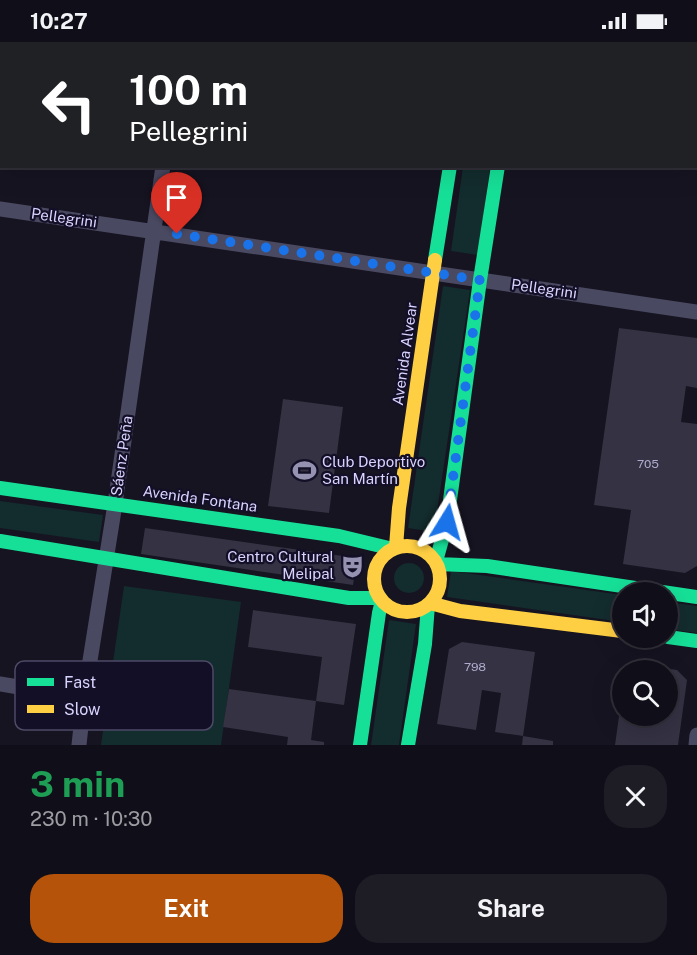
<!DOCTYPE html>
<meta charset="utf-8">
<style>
body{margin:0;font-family:"Public Sans",sans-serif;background:#1e1d26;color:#f1f3f6;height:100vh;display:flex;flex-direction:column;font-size:22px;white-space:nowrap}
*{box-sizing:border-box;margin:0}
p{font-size:20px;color:#9c9ca2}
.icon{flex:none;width:33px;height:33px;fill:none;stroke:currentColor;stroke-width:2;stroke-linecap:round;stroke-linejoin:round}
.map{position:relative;height:703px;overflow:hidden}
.panel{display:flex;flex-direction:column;background:#100f19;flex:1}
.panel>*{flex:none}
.banner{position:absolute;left:0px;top:0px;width:698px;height:126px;box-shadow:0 6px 24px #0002,0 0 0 2px #302f38;background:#202124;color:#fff;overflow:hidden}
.buttons{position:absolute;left:612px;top:540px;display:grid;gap:12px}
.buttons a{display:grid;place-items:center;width:66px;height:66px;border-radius:50%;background:#100f19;box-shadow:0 6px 24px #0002,0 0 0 2px #302f38;font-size:30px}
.pin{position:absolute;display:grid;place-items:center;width:51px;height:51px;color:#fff;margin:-62px -26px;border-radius:50% 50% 50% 0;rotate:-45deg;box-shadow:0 0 6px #0007}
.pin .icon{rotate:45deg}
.me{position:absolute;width:66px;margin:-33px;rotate:8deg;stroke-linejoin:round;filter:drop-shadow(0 0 4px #0008)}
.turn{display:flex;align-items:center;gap:21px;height:126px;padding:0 30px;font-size:27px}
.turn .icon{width:78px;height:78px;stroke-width:2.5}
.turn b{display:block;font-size:42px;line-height:51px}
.round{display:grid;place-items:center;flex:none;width:63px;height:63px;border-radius:24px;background:#1e1d26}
.head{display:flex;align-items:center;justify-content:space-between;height:102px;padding:0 30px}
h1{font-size:36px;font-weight:700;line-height:45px;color:#1e9e55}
.cta{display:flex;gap:12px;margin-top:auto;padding:12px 30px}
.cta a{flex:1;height:69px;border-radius:24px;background:#b45309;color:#fff;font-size:24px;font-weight:700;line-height:69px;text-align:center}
.cta a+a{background:#1e1d26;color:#f1f3f6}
.status{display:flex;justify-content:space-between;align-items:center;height:42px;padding:0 30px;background:#100f19;direction:ltr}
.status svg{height:16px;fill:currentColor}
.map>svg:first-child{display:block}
</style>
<div class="status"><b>10:27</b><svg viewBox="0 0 49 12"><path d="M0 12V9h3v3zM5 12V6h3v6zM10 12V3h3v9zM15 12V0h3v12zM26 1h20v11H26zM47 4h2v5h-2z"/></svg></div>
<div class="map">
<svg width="697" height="703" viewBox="0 0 697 703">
<rect width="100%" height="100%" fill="#161421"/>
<path fill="#132c2d" d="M 463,125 L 490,125 L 478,213 L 451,209 Z
M 443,244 L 470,248 L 434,490 L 408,486 Z
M 0,459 L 103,473 L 99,500 L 0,486 Z
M394 536a15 15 0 1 1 30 0a15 15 0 1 1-30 0Z
M 451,529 L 622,553 L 622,580 L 447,555 Z
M 124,544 L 241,560 L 221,703 L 101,703 Z
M 668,560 L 697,564 L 697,591 L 668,587 Z
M 389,578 L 416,582 L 399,703 L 371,703 Z"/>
<path fill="#343243" d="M 619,286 L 697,296 L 697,346 L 686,344 L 681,380 L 697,382 L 697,524 L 685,531 L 623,522 L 631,468 L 594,463 Z
M 283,357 L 343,365 L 329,471 L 268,464 Z
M 145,486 L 357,516 L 353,543 L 141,512 Z
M 253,568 L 356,582 L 344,663 L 316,659 L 322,615 L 248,605 Z
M 462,600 L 535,610 L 523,694 L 495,690 L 501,651 L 482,648 L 476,688 L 437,682 L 449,607 Z
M 648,624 L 677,628 L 687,638 L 678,703 L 615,703 L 621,660 L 622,660 L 622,674 L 668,674 L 668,628 L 648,628 Z
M 229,647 L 316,659 L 311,698 L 324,700 L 324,703 L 287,703 L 288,695 L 223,685 Z
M 523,694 L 553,699 L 553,703 L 522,703 Z"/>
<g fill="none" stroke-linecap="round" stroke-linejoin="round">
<path stroke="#4a4962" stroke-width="15" d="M 180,2 L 181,0
M 0,167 L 697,270
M 0,642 L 84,656
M 79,703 L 84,656 L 115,462 L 163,124
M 696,703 L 697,693"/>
<path stroke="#16e098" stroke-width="14" d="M 470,0 L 470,2
M 518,0 L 518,2
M 435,218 L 450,124
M 0,446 L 339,494 L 393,507
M 0,499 L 349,556 L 380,556
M 436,519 L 447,480 L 480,238 L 498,124
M 437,522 L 487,524 L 697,555
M 668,595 L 697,599
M 360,703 L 379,571 L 382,559
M 408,703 L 425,602 L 428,563"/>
<path stroke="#ffcf43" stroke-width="14" d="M374 537a33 33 0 1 1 66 0a33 33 0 1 1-66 0Z
M 396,505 L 399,466 L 435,218
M 430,561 L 460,569 L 622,589"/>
</g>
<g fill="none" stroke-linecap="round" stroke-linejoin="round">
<path stroke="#1a73e8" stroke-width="10" stroke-dasharray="0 18" d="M 177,192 L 480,238 L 447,480"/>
</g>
<defs>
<symbol id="stadium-bare" viewBox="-9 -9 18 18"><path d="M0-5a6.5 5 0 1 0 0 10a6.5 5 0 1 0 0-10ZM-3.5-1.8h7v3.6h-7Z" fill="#9591b1" stroke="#130f26" stroke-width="2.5" paint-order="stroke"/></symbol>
<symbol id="theatre-bare" viewBox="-9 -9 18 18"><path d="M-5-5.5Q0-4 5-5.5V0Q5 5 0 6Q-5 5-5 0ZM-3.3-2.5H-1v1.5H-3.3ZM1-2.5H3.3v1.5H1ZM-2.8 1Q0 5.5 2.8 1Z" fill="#9591b1" stroke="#130f26" stroke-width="2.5" paint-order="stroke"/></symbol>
</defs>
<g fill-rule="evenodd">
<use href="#stadium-bare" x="288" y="412" width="33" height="33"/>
<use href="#theatre-bare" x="336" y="508" width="33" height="33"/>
</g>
<g text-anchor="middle" stroke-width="4.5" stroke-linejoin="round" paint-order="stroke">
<g font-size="12" fill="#b0acd0">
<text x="648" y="426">705</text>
<text x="475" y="629">798</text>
</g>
<g font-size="15" fill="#d9d4ff" stroke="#130f26">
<text transform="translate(64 176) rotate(8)" y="5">Pellegrini</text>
<text transform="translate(544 247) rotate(8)" y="5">Pellegrini</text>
<text transform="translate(405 312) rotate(-82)" y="5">Avenida Alvear</text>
<text transform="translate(122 414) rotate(-82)" y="5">Sáenz Peña</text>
<text transform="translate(200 457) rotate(8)" y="5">Avenida Fontana</text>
</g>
<g font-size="15" fill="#d9d4ff" stroke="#130f26" text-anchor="start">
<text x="322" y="425">Club Deportivo<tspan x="322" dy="17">San Martín</tspan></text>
<text x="334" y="520" text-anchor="end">Centro Cultural<tspan x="334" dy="17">Melipal</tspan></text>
</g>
</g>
<rect x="15" y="619" width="198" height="69" rx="9" fill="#130f26" stroke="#4e4a67" stroke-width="1.5"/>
<rect x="27" y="636" width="27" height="8" fill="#16e098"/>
<rect x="27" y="663" width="27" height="8" fill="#ffcf43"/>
<g font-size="16" fill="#d9d4ff">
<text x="64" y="646">Fast</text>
<text x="64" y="673">Slow</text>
</g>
</svg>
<div class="buttons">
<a><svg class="icon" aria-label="sound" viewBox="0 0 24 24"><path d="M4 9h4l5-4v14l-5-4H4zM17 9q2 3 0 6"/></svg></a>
<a><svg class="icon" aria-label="search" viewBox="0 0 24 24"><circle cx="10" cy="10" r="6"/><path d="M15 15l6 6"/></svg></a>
</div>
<div class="pin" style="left:177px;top:192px;background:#d93025"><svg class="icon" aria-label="arrive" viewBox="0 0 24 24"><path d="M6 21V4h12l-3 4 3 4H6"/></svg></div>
<svg class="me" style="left:447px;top:480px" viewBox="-20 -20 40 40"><path d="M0-17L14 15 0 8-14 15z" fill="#1a73e8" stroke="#fff" stroke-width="4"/></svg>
<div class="banner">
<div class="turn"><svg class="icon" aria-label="left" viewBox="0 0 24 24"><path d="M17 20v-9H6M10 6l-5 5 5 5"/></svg><div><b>100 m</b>Pellegrini</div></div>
</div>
</div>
<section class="panel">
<div class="head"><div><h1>3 min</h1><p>230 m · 10:30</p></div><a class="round"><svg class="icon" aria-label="close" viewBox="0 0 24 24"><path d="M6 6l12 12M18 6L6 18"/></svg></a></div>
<div class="cta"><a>Exit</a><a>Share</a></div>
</section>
